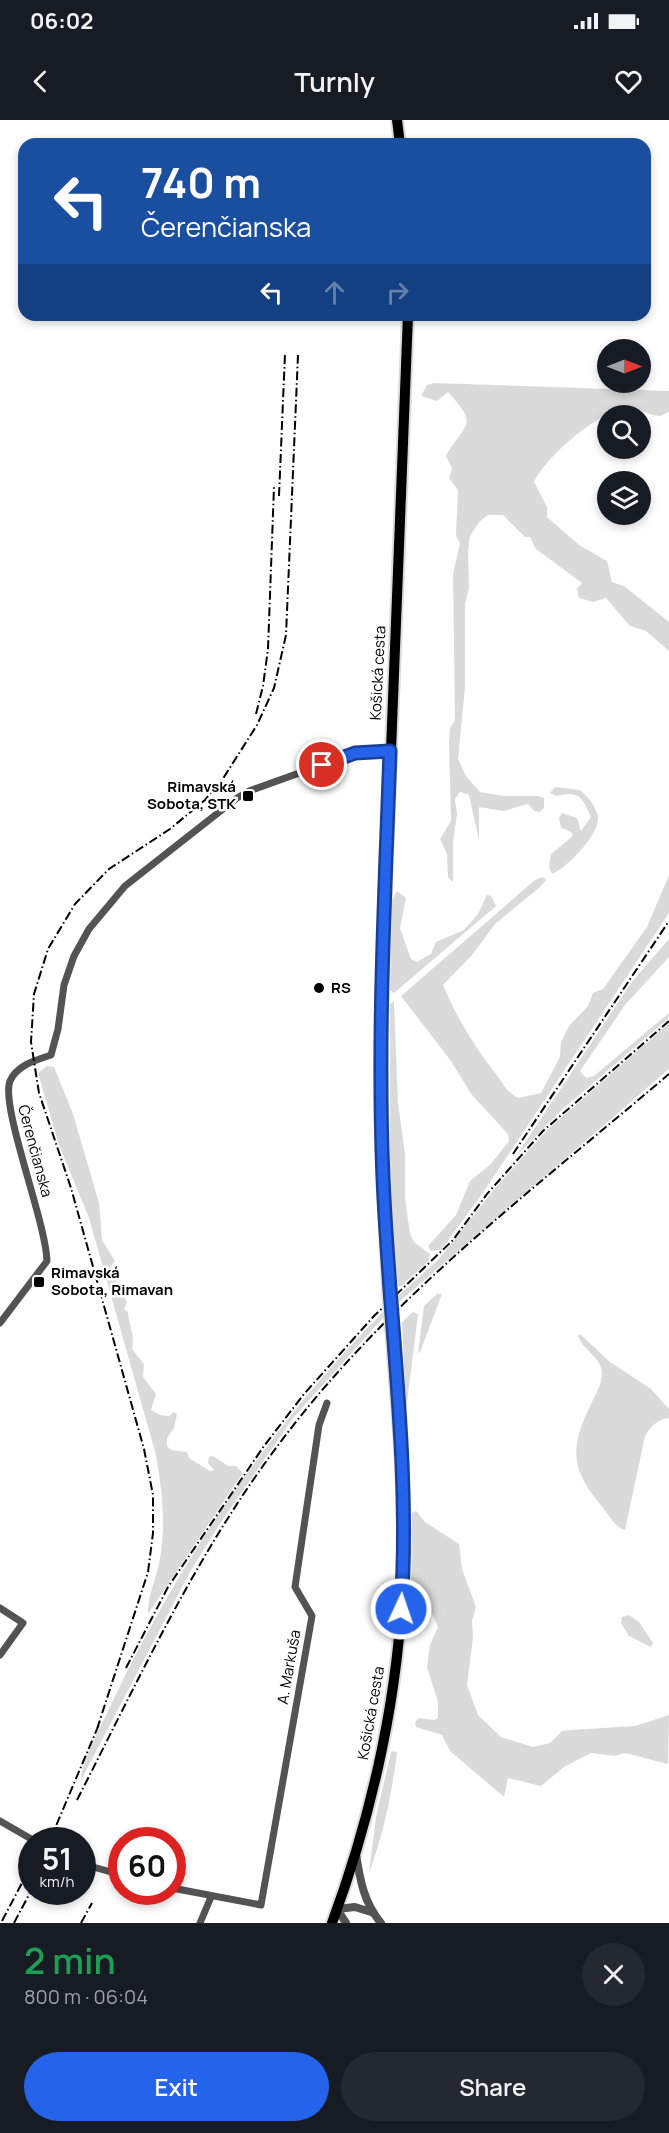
<!DOCTYPE html>
<meta charset="utf-8">
<style>
body{margin:0;font-family:Manrope,sans-serif;background:#242831;color:#f1f3f6;height:100vh;display:flex;flex-direction:column;font-size:22px;white-space:nowrap}
*{box-sizing:border-box;margin:0}
p{font-size:20px;color:#9ea1a6}
.icon{flex:none;width:33px;height:33px;fill:none;stroke:currentColor;stroke-width:2;stroke-linecap:round;stroke-linejoin:round}
.map{position:relative;height:1803px;overflow:hidden}
.details{display:flex;flex-direction:column;background:#171b24;flex:1}
.details>*{flex:none}
.top-card{position:absolute;left:18px;top:18px;width:633px;height:183px;border-radius:18px;box-shadow:0 3px 9px #0003;background:#1a4fa0;color:#fff;overflow:hidden}
.needle{width:39px;rotate:90deg}
.tools{position:absolute;left:597px;top:219px;display:grid;gap:12px}
.tools a{display:grid;place-items:center;width:54px;height:54px;border-radius:50%;background:#171b24;box-shadow:0 3px 9px #0003;font-size:30px}
.speed{position:absolute;left:18px;top:1707px;display:flex;gap:12px;font-size:30px;font-weight:700;text-align:center}
.speed>*{display:grid;place-content:center;width:78px;height:78px;border-radius:50%;background:#171b24;box-shadow:0 3px 9px #0003;line-height:1}
.speed small{font-size:15px;font-weight:400}
.speed .limit{border:9px solid #d22;background:#fff;color:#111}
.pin{position:absolute;display:grid;place-items:center;width:51px;height:51px;color:#fff;margin:-26px;border:3px solid #fff;border-radius:50%;box-shadow:0 2px 6px #0007}
.me{position:absolute;width:66px;margin:-33px;rotate:3deg;stroke-linejoin:round;filter:drop-shadow(0 0 4px #0008)}
.turn{display:flex;align-items:center;gap:21px;height:126px;padding:0 24px;font-size:27px}
.turn .icon{width:78px;height:78px;stroke-width:2.5}
.turn b{display:block;font-size:42px;line-height:51px}
.lanes{display:flex;align-items:center;height:57px;padding:0 24px;background:#0003;justify-content:center;gap:30px;direction:ltr}
.lanes .off{opacity:.35}
.round{display:grid;place-items:center;flex:none;width:63px;height:63px;border-radius:32px;background:#242831}
.overview{display:flex;align-items:center;justify-content:space-between;height:102px;padding:0 24px}
h1{font-size:36px;font-weight:600;line-height:45px;color:#1e9e55}
.action{display:flex;gap:12px;margin-top:auto;padding:12px 24px}
.action a{flex:1;height:69px;border-radius:36px;background:#2563eb;color:#fff;font-size:24px;font-weight:600;line-height:69px;text-align:center}
.action a+a{background:#242831;color:#f1f3f6}
.status{display:flex;justify-content:space-between;align-items:center;height:42px;padding:0 30px;background:#171b24;direction:ltr}
.status svg{height:16px;fill:currentColor}
header{display:flex;justify-content:space-between;align-items:center;height:78px;padding:0 24px;background:#171b24;font-size:27px;font-weight:600}
.map>svg:first-child{display:block}
</style>
<div class="status"><b>06:02</b><svg viewBox="0 0 49 12"><path d="M0 12V9h3v3zM5 12V6h3v6zM10 12V3h3v9zM15 12V0h3v12zM26 1h20v11H26zM47 4h2v5h-2z"/></svg></div>
<header><svg class="icon" aria-label="back" viewBox="0 0 24 24"><path d="M15 5l-7 7 7 7"/></svg>Turnly<svg class="icon" aria-label="heart" viewBox="0 0 24 24"><path d="M12 20l-8-8c-3-5 5-10 8-4 3-6 11-1 8 4z"/></svg></header>
<div class="map">
<svg width="669" height="1803" viewBox="0 0 669 1803">
<rect width="100%" height="100%" fill="#fff"/>
<path fill="#dadada" d="M 434,263 L 669,271 L 669,292 L 660,296 C 649,296 641,288 629,289 C 598,290 547,336 534,362 L 547,387 L 547,397 L 579,425 L 607,441 L 612,462 L 624,466 L 669,502 L 669,531 L 646,511 L 630,506 L 606,478 L 593,482 L 579,478 L 577,469 L 582,463 L 536,429 L 530,417 L 525,417 L 503,395 L 488,395 L 479,402 L 470,416 L 468,431 L 469,468 L 465,484 L 465,567 L 458,639 L 466,656 L 480,672 L 504,676 L 539,676 L 544,678 L 544,688 L 540,692 L 534,691 L 528,684 L 504,691 L 479,687 L 479,720 L 469,675 L 460,672 L 455,679 L 457,694 L 453,722 L 453,762 L 448,757 L 447,734 L 440,719 L 451,701 L 449,623 L 450,608 L 455,600 L 453,454 L 460,423 L 456,416 L 458,370 L 449,358 L 452,348 L 446,336 C 465,302 480,307 448,272 L 437,281 L 421,276 L 427,265 Z
M 555,667 L 580,670 C 588,677 596,686 598,697 C 600,714 567,748 552,754 L 549,747 L 551,734 L 573,716 L 571,712 L 561,708 L 559,698 L 562,693 L 577,698 L 581,711 L 591,697 C 582,676 579,671 556,676 L 550,673 Z
M 669,755 L 669,793 L 482,1074 L 441,1130 L 431,1131 L 428,1126 L 456,1095 L 470,1061 L 491,1044 L 509,1021 L 508,1014 L 472,975 L 451,941 L 401,876 L 535,760 L 543,757 L 546,760 L 540,767 L 495,804 L 472,835 L 443,865 C 457,898 474,926 496,954 C 505,965 504,970 518,978 L 541,973 L 560,937 L 561,922 L 569,906 L 588,886 L 593,873 L 603,869 L 647,807 Z
M 397,771 L 406,778 L 400,808 L 411,839 L 417,842 L 431,834 L 436,822 L 464,810 L 478,794 L 487,775 L 491,776 L 496,786 L 394,873 L 390,870 L 392,780 Z
M 669,819 L 669,837 L 625,885 L 580,951 L 586,958 L 594,956 L 669,893 L 669,898 L 565,987 L 516,1036 L 631,863 Z
M 394,881 L 398,983 L 405,1034 L 405,1078 L 410,1114 L 414,1122 L 430,1134 L 429,1141 L 401,1166 L 398,1166 C 386,1075 391,981 390,890 L 390,884 Z
M 669,903 L 669,949 L 399,1182 L 398,1176 L 438,1140 L 496,1067 L 546,1011 Z
M 47,946 L 54,947 L 73,994 L 99,1083 L 102,1120 L 115,1141 L 111,1146 L 116,1151 L 114,1157 L 127,1182 L 124,1189 L 128,1192 C 129,1206 135,1214 132,1229 L 144,1244 L 143,1257 L 156,1274 L 151,1290 L 160,1295 L 169,1296 L 174,1292 L 177,1294 L 174,1308 L 167,1318 L 167,1326 L 171,1330 L 187,1332 L 189,1338 L 210,1351 L 214,1350 L 208,1343 L 209,1337 L 213,1336 L 228,1346 L 236,1346 L 243,1353 L 148,1494 C 147,1478 157,1456 160,1439 C 166,1404 162,1369 156,1335 L 89,1098 L 59,1025 L 38,953 Z
M 437,1174 L 442,1174 L 420,1232 L 418,1233 L 424,1186 Z
M 383,1192 L 383,1198 L 294,1297 L 221,1402 L 190,1452 L 81,1660 C 81,1642 101,1606 109,1589 C 175,1447 272,1303 383,1192 Z
M 413,1192 L 418,1194 L 406,1291 L 402,1202 Z
M 580,1214 L 610,1242 L 651,1269 L 669,1289 L 669,1298 C 657,1300 651,1306 645,1316 L 625,1410 C 615,1408 607,1392 600,1384 C 569,1347 571,1326 591,1284 C 596,1274 602,1264 602,1253 C 601,1236 583,1231 578,1216 Z
M 416,1391 L 425,1402 L 459,1424 L 462,1449 L 476,1487 L 472,1501 L 473,1518 L 467,1565 L 478,1595 L 501,1617 L 533,1627 L 550,1623 L 562,1611 L 570,1610 L 635,1606 L 669,1595 L 668,1644 L 625,1633 L 614,1636 L 591,1633 L 564,1647 L 541,1666 L 508,1658 L 504,1677 L 450,1631 L 442,1615 L 416,1607 L 415,1602 L 419,1598 L 434,1600 L 438,1598 L 438,1582 L 427,1547 L 430,1525 L 438,1507 L 428,1485 L 411,1480 L 412,1393 Z
M 629,1495 L 639,1502 L 653,1523 L 651,1527 L 629,1516 L 621,1503 L 622,1497 Z
M 394,1631 L 397,1633 C 392,1673 383,1716 369,1753 L 376,1697 L 391,1632 Z"/>
<g fill="none" stroke-linecap="round" stroke-linejoin="round">
<defs>
<path id="primary" d="M 397,0 L 400,24
M 388,1169 L 382,1038 L 381,887 L 408,195
M 332,1803 C 373,1692 400,1570 403,1452 C 405,1374 398,1298 392,1220"/>
</defs>
<use href="#primary" stroke="#dbdbdb" stroke-width="14"/>
<path stroke="#535353" stroke-width="7" d="M 0,1203 L 47,1141 C 46,1102 0,986 10,961 C 17,945 36,940 51,935 L 58,909 L 64,865 L 74,836 L 89,809 L 125,766 L 237,678 L 249,671 L 355,633 L 390,631
M 0,1488 L 23,1503 L 0,1535
M 0,1701 L 33,1720
M 82,1744 L 122,1755
M 172,1768 L 261,1785 L 312,1496 L 295,1467 L 319,1305 L 327,1283
M 200,1803 L 211,1777"/>
<path stroke="#535353" stroke-width="8" d="M 356,1734 C 360,1760 364,1783 381,1803
M 346,1803 L 337,1789 L 355,1787 L 371,1792"/>
<use href="#primary" stroke="#000" stroke-width="10"/>
<path stroke="#000" stroke-width="2" stroke-dasharray="9 3 1.5 3" stroke-linecap="butt" d="M 279,376 L 285,234
M 256,594 L 263,566 L 268,529 L 274,367
M 513,1034 L 669,801
M 126,1548 L 168,1467 L 264,1326 L 304,1274 L 374,1196 L 453,1120 L 487,1074 L 543,1011 L 669,901
M 97,1609 L 148,1452 L 153,1413 L 153,1375 L 144,1329 L 71,1068 L 39,973 L 31,922 L 34,874 L 48,829 L 75,784 L 109,749 L 170,709 L 205,680 L 224,657 L 257,605 L 274,568 L 286,515 L 298,235
M 77,1680 C 139,1559 196,1434 279,1324 C 387,1179 533,1070 669,954
M 50,1720 L 100,1602
M 2,1801 L 32,1744
M 14,1803 L 32,1769
M 81,1803 L 92,1783"/>
<defs>
<path id="primary-bridge" d="M 388,1169 L 392,1220"/>
</defs>
<use href="#primary-bridge" stroke="#dbdbdb" stroke-width="14" stroke-linecap="butt"/>
<use href="#primary-bridge" stroke="#000" stroke-width="10"/>
</g>
<g fill="none" stroke-linecap="round" stroke-linejoin="round">
<defs>
<path id="route" d="M 322,645 L 355,633 L 390,631 C 385,774 377,916 383,1058 C 389,1201 411,1346 401,1489"/>
</defs>
<use href="#route" stroke="#184099" stroke-width="15"/>
<use href="#route" stroke="#2563eb" stroke-width="10"/>
</g>
<g fill="#000" stroke="#fff" stroke-width="2">
<rect x="242" y="670" width="12" height="12" rx="3"/>
<circle cx="319" cy="868" r="6"/>
<rect x="33" y="1156" width="12" height="12" rx="3"/>
</g>
<g text-anchor="middle" stroke-width="5" stroke-linejoin="round" paint-order="stroke">
<g font-size="15" fill="#000" stroke="#fff">
<text transform="translate(378 553) rotate(-87)" y="5">Košická cesta</text>
<text transform="translate(35 1031) rotate(75)" y="5">Čerenčianska</text>
<text transform="translate(289 1547) rotate(-80)" y="5">A. Markuša</text>
<text transform="translate(371 1593) rotate(-80)" y="5">Košická cesta</text>
</g>
<g font-size="15" font-weight="bold" fill="#000" stroke="#fff" text-anchor="start">
<text x="236" y="672" text-anchor="end">Rimavská<tspan x="236" dy="17">Sobota, STK</tspan></text>
<text x="331" y="873">RS</text>
<text x="51" y="1158">Rimavská<tspan x="51" dy="17">Sobota, Rimavan</tspan></text>
</g>
</g>
</svg>
<div class="tools">
<a><svg class="needle" viewBox="-14 -14 28 28"><path d="M0-13l5 13h-10z" fill="#e53935"/><path d="M0 13l5-13h-10z" fill="#9ea1a6"/></svg></a>
<a><svg class="icon" aria-label="search" viewBox="0 0 24 24"><circle cx="10" cy="10" r="6"/><path d="M15 15l6 6"/></svg></a>
<a><svg class="icon" aria-label="layers" viewBox="0 0 24 24"><path d="M12 4l9 5-9 5-9-5zM3 14l9 5 9-5"/></svg></a>
</div>
<div class="speed"><div>51<small>km/h</small></div><div class="limit">60</div></div>
<div class="pin" style="left:322px;top:645px;background:#d93025"><svg class="icon" aria-label="arrive" viewBox="0 0 24 24"><path d="M6 21V4h12l-3 4 3 4H6"/></svg></div>
<svg class="me" style="left:401px;top:1489px" viewBox="-20 -20 40 40"><circle r="17" fill="#2563eb" stroke="#fff" stroke-width="3"/><path d="M0-11L8 9 0 5-8 9z" fill="#fff"/></svg>
<div class="top-card">
<div class="turn"><svg class="icon" aria-label="left" viewBox="0 0 24 24"><path d="M17 20v-9H6M10 6l-5 5 5 5"/></svg><div><b>740 m</b>Čerenčianska</div></div>
<div class="lanes"><svg class="icon" aria-label="left" viewBox="0 0 24 24"><path d="M17 20v-9H6M10 6l-5 5 5 5"/></svg><svg class="icon off" aria-label="ahead" viewBox="0 0 24 24"><path d="M12 20V5M6 11l6-6 6 6"/></svg><svg class="icon off" aria-label="right" viewBox="0 0 24 24"><path d="M7 20v-9h11M14 6l5 5-5 5"/></svg></div>
</div>
</div>
<section class="details">
<div class="overview"><div><h1>2 min</h1><p>800 m · 06:04</p></div><a class="round"><svg class="icon" aria-label="close" viewBox="0 0 24 24"><path d="M6 6l12 12M18 6L6 18"/></svg></a></div>
<div class="action"><a>Exit</a><a>Share</a></div>
</section>
